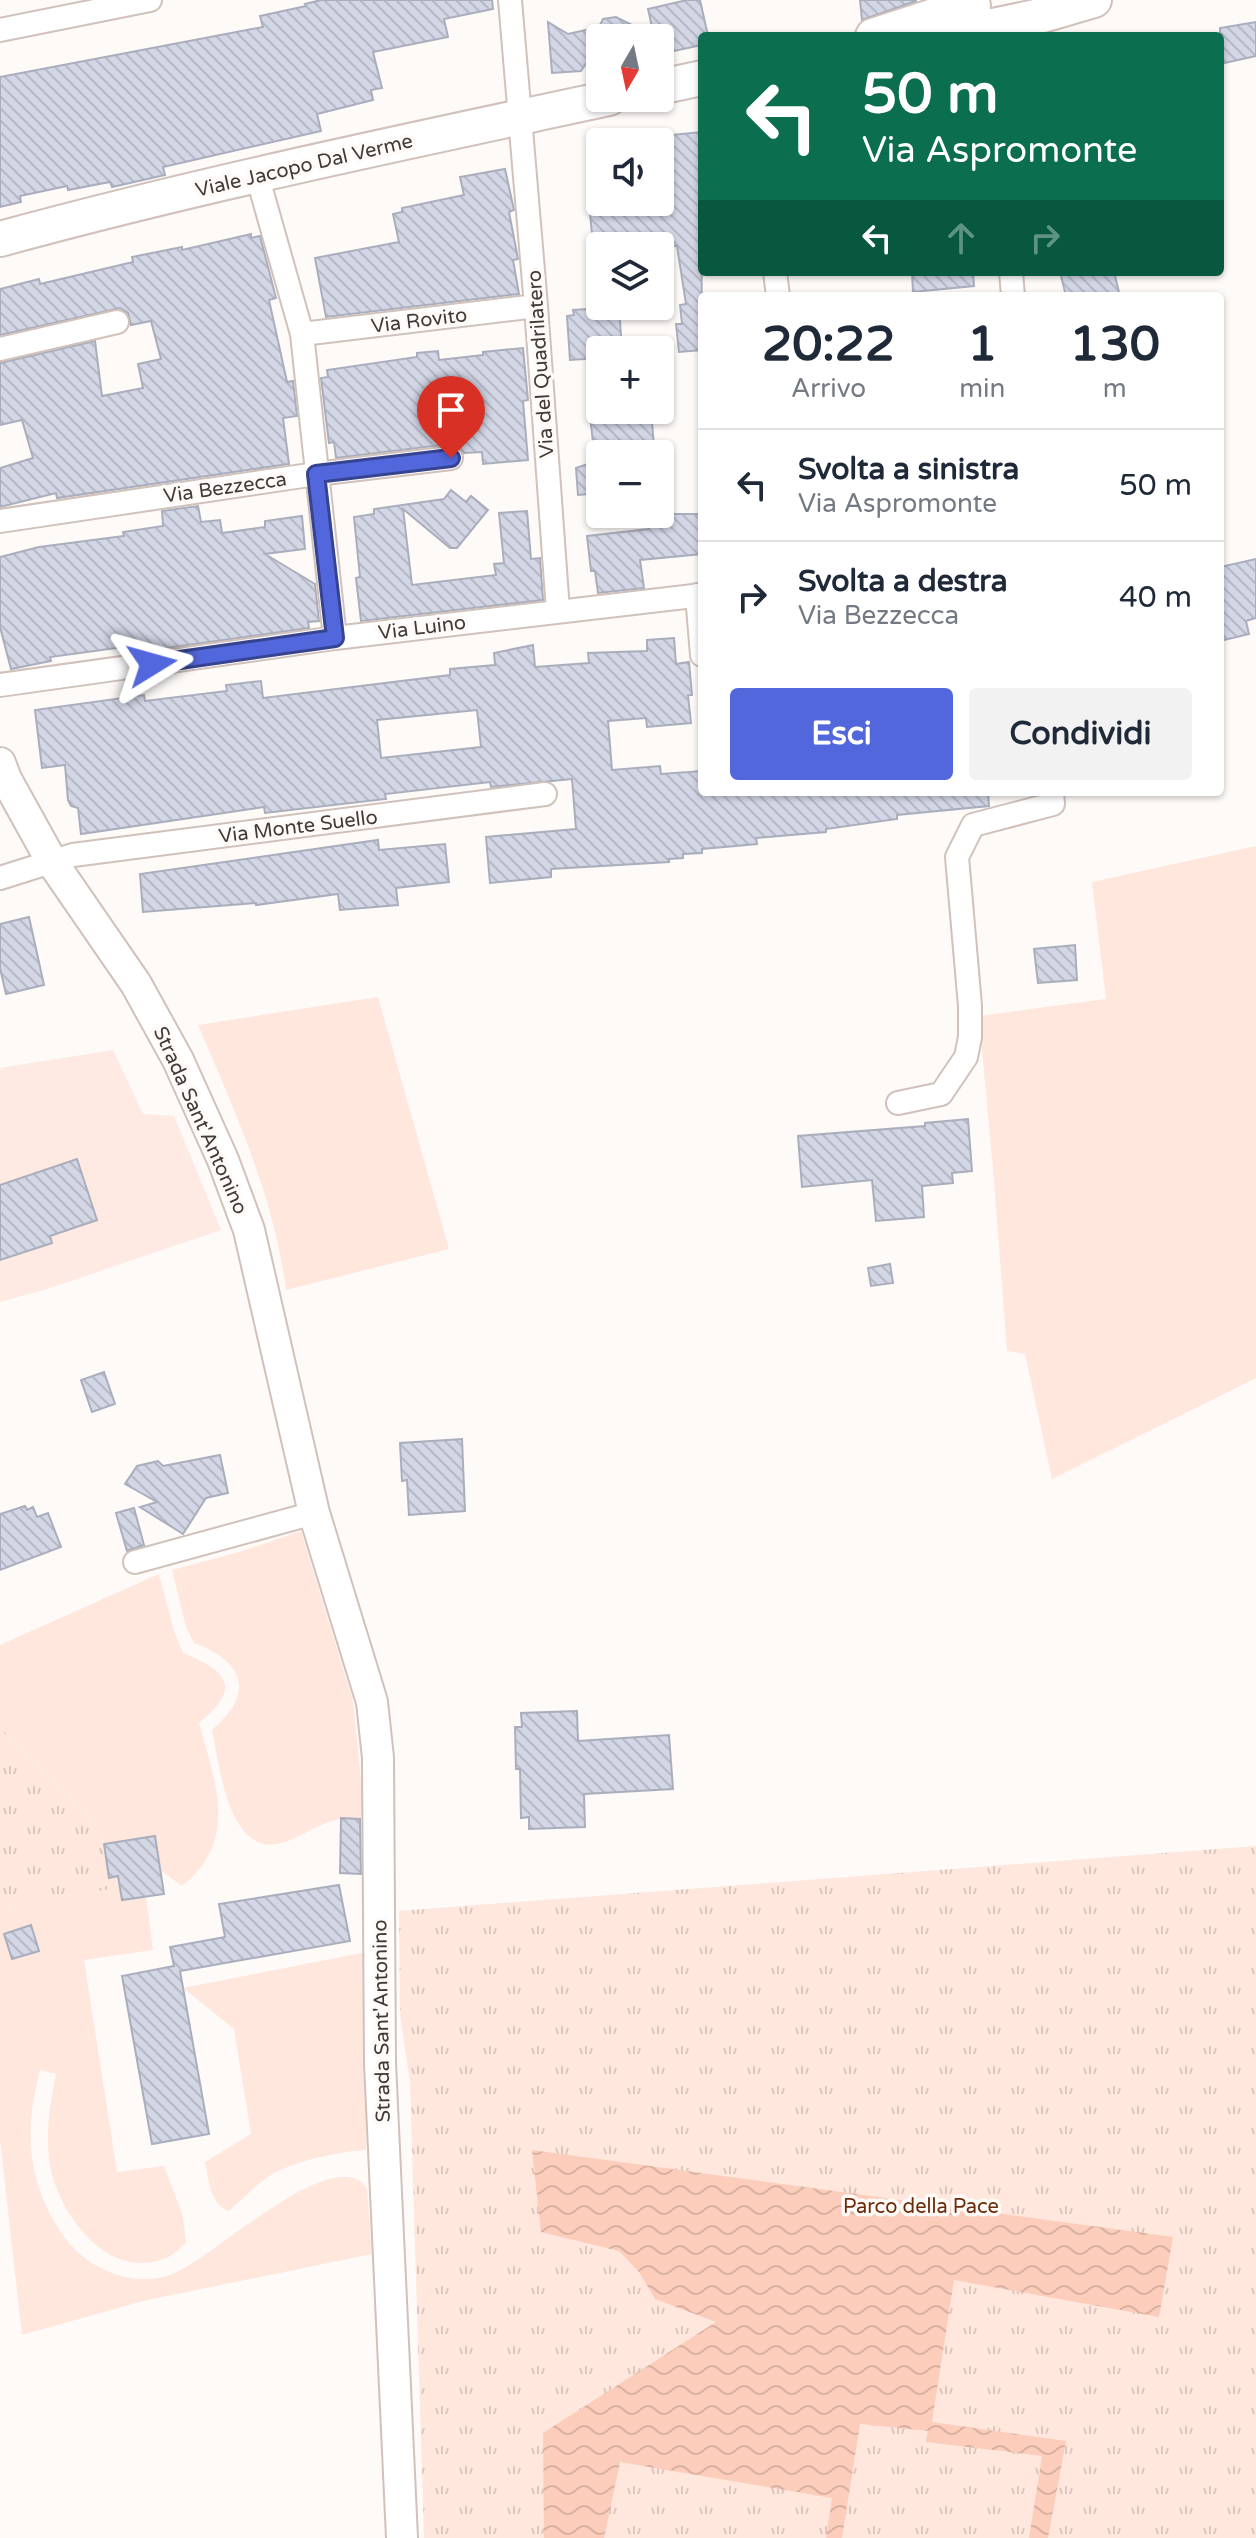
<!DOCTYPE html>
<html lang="it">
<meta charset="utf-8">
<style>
body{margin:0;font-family:"Varela Round",sans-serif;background:#f2f2f3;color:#1f2937;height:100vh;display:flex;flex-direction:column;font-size:30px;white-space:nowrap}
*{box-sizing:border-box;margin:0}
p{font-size:26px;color:#747a83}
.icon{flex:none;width:44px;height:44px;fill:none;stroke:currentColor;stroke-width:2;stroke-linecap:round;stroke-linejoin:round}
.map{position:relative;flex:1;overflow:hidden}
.side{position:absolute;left:698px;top:292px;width:526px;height:504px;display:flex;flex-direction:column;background:#fff;border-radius:8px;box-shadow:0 2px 6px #0004}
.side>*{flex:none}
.banner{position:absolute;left:698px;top:32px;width:526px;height:244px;border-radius:8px;box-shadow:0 2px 6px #0004;background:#0b6e4f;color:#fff;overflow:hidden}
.needle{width:52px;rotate:189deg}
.tools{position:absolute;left:586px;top:24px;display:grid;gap:16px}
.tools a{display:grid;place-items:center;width:88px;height:88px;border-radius:8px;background:#fff;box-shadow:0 2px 6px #0004;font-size:40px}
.pin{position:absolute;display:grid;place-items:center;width:68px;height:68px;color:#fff;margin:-82px -34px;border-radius:50% 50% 50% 0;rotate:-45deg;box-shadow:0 0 8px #0007}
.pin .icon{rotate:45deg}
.me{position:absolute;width:88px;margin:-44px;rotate:82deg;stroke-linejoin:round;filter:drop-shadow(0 0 6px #0008)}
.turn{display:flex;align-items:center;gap:28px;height:168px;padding:0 32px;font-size:36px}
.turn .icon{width:104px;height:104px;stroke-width:2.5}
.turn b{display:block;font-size:56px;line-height:68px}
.lanes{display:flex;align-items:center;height:76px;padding:0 32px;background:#0003;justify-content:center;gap:40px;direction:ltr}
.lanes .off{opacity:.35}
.eta{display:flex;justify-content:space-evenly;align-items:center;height:136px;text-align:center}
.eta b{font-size:48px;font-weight:700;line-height:56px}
.action{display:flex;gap:16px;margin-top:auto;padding:16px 32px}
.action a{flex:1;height:92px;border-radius:8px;background:#5367dd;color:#fff;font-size:32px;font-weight:700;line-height:92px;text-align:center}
.action a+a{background:#f2f2f3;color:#1f2937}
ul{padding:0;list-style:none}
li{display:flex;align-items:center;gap:24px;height:112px;padding:0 32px;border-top:2px solid #e0e1e3}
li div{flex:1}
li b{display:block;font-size:30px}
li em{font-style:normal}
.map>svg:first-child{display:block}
</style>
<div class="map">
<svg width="1256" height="2538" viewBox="0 0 1256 2538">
<defs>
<pattern id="park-tufts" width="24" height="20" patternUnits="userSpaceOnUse" patternTransform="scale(2)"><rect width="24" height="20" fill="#ffe7dd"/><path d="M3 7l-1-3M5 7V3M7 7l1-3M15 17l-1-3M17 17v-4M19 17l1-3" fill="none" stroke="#dcc7be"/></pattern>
<pattern id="water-waves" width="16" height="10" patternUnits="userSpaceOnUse" patternTransform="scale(2)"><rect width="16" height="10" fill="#fccdbb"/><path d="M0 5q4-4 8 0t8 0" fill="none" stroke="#d9b1a1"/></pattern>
<pattern id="building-back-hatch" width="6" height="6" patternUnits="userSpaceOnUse" patternTransform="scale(2)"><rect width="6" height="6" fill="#d2d6e5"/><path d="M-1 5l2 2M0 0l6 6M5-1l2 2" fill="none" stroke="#b6b8c5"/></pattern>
</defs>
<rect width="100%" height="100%" fill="#fdfaf8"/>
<path fill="#feeae2" d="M 113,1050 L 143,1114 L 174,1116 L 221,1230 L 44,1290 L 0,1302 L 0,1068 Z"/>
<path fill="#ffe7dd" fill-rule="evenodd" d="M 1256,846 L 1256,1378 L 1052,1479 L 1025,1354 L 1007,1351 L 993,1169 L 979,1016 L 1106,999 L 1092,882 Z
M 378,997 L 449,1249 L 286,1290 C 274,1197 235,1111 198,1025 Z
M 301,1531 L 353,1701 L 365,1819 C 358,1819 348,1817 340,1819 C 322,1822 305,1834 288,1841 C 229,1864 220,1768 212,1730 C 256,1692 244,1662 194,1643 L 186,1627 L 172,1570 L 239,1552 Z
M 159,1574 L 174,1631 L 183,1653 C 229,1672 242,1687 199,1723 C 215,1783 240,1840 182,1886 L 160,1870 L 154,1836 L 104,1844 L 101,1832 L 0,1727 L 0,1645 Z
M 118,1876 L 122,1900 L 146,1897 L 153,1950 L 84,1960 L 117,2172 L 164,2166 L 183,2216 L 186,2243 C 180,2248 174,2255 166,2258 C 107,2283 56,2211 49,2160 C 46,2130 50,2103 56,2074 L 40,2070 C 26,2125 25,2171 55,2223 C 68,2245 84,2261 107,2271 C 127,2280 152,2282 173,2274 C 213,2257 317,2158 358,2180 C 361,2181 364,2185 367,2188 L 372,2254 L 143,2301 L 22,2335 L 0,2140 L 0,1907 L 110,1889 L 109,1878 ZM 30,1925 L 39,1951 L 12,1959 L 4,1934 Z
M 367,1952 L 366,2150 C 337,2152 292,2161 268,2177 C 254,2187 241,2200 229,2211 C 211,2206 208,2179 205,2162 L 251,2134 L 234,2029 L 183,1988 Z"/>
<path fill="url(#park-tufts)" d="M 0,1727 L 101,1832 L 111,1889 L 0,1907 Z
M 1256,1846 L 1256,2538 L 424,2538 L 410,2083 L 400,2014 L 399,1911 Z"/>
<path fill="url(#water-waves)" d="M 532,2150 L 1173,2237 L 1159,2317 L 954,2280 L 932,2422 L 1066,2441 L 1048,2538 L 1029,2538 L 1042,2456 L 926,2442 L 928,2431 L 860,2424 L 842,2538 L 826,2538 L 832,2498 L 620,2462 L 604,2538 L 544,2538 L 543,2433 L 716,2322 L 655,2299 L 639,2272 L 619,2251 L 541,2232 Z"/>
<path fill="url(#building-back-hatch)" stroke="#aaaebc" stroke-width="2" fill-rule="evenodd" d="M 321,0 L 492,0 L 493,9 L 444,19 L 448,37 L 373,52 L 382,88 L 371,90 L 373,100 L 317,114 L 321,131 L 163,167 L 165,175 L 112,187 L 110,182 L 68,190 L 67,186 L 20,196 L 21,202 L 0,207 L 0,77 L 263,27 L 260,16 L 306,6 L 305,4 Z
M 687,0 L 700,0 L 708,36 L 702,36 L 702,45 L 660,54 L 660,38 L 600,38 L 600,65 L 589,59 L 581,71 L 552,73 L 548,22 L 568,34 L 599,27 L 603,19 L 616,17 L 654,36 L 648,9 Z
M 860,0 L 916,0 L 916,1 L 862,20 Z
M 1256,22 L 1256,56 L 1220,64 L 1220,28 Z
M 701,132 L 702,350 L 679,352 L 676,324 L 682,324 L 680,305 L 686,304 L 677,246 L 593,246 L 589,202 L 667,202 L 662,136 Z
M 505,169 L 514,210 L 509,212 L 518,259 L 513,260 L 519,294 L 326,317 L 315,258 L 399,242 L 393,214 L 402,212 L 402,208 L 464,195 L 460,177 Z
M 251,234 L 251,238 L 260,236 L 276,298 L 269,300 L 287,382 L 293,381 L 297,416 L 283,418 L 289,464 L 57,498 L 56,493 L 0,507 L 0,468 L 33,458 L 22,420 L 0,425 L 0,363 L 95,341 L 102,396 L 143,388 L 138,364 L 161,359 L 151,321 L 131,325 L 128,313 L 120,308 L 0,335 L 0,289 L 39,279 L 40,284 L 133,262 L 132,257 L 182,247 L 182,250 Z
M 912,272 L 973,272 L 974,286 L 913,292 Z
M 1060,272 L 1114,272 L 1120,296 L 1066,296 Z
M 619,307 L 622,350 L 600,350 L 600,358 L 570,360 L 567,316 L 574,315 L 573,310 Z
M 523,348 L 528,400 L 523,401 L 528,460 L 483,464 L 482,452 L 464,453 L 457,446 L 450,444 L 336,458 L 334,442 L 329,443 L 321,378 L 328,377 L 327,370 L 417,357 L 417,353 L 438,351 L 439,360 L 483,355 L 483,352 Z
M 592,410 L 651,410 L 654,446 L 594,452 L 590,415 L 594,415 Z
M 600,460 L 600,493 L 578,495 L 576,468 Z
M 451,490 L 466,502 L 471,496 L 488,510 L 457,548 L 450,548 L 403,509 L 412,585 L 496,575 L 494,564 L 504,563 L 499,513 L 527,511 L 531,559 L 540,558 L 543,600 L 361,621 L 356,578 L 360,577 L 354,517 L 374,514 L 374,509 L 444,499 Z
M 198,506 L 201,522 L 220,520 L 222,533 L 265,527 L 265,521 L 302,516 L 305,549 L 265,554 L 315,584 L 319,621 L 308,622 L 309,628 L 159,649 L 146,649 L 146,644 L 50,657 L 51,661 L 11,669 L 0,627 L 0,557 L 39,547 L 124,536 L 123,532 L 163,526 L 162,511 Z
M 647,514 L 702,514 L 702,554 L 640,560 L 644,588 L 598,593 L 595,571 L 591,571 L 587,536 L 649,529 Z
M 1256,559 L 1256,618 L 1246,621 L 1249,634 L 1220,641 L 1220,567 Z
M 674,638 L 676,664 L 689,662 L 692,695 L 688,695 L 691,723 L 647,727 L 646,718 L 608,721 L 612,770 L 660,766 L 661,774 L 702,771 L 702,792 L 988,792 L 989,806 L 897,815 L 897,819 L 826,829 L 826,832 L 756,838 L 757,844 L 702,849 L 702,853 L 683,854 L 683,858 L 669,859 L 669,862 L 551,869 L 551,877 L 490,883 L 486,837 L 576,829 L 572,779 L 491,787 L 490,782 L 385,794 L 386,799 L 265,813 L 264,807 L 81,834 L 78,808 L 71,806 L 68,800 L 65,765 L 42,768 L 35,710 L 144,695 L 145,701 L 227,691 L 226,685 L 261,681 L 263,698 L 450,675 L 450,669 L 495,665 L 494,653 L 533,645 L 535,667 L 589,663 L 588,653 L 647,651 L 647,640 ZM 477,710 L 481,747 L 381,758 L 377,720 Z
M 378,840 L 379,850 L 445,844 L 449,882 L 396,888 L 398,905 L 340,910 L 338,894 L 256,905 L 256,903 L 143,912 L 140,874 Z
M 29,917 L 44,985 L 6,994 L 0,968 L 0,924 Z
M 1075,945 L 1077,980 L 1038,983 L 1034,949 Z
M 968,1119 L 972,1171 L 952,1173 L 953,1183 L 922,1186 L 924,1217 L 876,1221 L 872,1180 L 802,1187 L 798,1136 L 925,1126 L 925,1123 Z
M 77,1159 L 97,1220 L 50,1236 L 52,1243 L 0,1260 L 0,1185 Z
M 890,1264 L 893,1283 L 871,1286 L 868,1268 Z
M 104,1372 L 115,1404 L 92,1412 L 81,1380 Z
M 462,1439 L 465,1511 L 409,1515 L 407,1480 L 402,1481 L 400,1443 Z
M 220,1455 L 228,1493 L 206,1498 L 183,1534 L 140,1507 L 157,1502 L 125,1484 L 137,1466 L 158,1461 L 163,1466 Z
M 25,1506 L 27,1510 L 33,1507 L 37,1517 L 48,1513 L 61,1547 L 0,1570 L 0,1514 Z
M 134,1508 L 144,1545 L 127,1551 L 116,1513 Z
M 577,1711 L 578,1741 L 669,1735 L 673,1789 L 584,1794 L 585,1827 L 529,1829 L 529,1817 L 521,1818 L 520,1769 L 516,1769 L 515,1727 L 522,1727 L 521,1713 Z
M 341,1818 L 360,1819 L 361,1874 L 340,1873 Z
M 155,1836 L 164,1894 L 122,1900 L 118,1876 L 109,1878 L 104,1844 Z
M 339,1885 L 350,1941 L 180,1971 L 209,2134 L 152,2144 L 122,1976 L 174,1966 L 170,1947 L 225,1937 L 219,1904 Z
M 31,1925 L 39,1951 L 12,1959 L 4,1934 Z"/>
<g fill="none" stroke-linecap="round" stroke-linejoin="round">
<defs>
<path id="minor" d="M 510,0 L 536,306 L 558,611
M 0,30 L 150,0
M 257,175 L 302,334 L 335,638
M 775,272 L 778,296
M 1011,272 L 1013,296
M 302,334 L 536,306
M 0,349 L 117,322
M 0,521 L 316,474 L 451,458
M 697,595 L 702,655
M 0,685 L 335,638 L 702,595
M 0,878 L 73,855 L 545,794
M 898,1103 L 941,1094 L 966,1057 L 970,1037 L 970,1006 L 957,857 L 973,825 L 1053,804 L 1052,792
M 135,1562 L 314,1513"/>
<path id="secondary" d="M 0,763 L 6,779 L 52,862 L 136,984 L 178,1060 L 223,1160 L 249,1230 L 314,1513 L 372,1702 L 378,1758 L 380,2063 L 402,2538"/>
<path id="primary" d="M 873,36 L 940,14 L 973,6
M 945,36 L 1036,17 L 1094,0
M 660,87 L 702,78
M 0,239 C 201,184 405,142 609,98"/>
</defs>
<use href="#minor" stroke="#d1c1bb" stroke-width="26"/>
<use href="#secondary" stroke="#d1c1bb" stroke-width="34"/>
<use href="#primary" stroke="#d1c1bb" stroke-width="38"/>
<use href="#minor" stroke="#fff" stroke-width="22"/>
<use href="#secondary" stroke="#fff" stroke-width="30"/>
<use href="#primary" stroke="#fff" stroke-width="34"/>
</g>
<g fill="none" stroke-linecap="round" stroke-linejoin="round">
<defs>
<path id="route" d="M 152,664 L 335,638 L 316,474 L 451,458"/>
</defs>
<use href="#route" stroke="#364390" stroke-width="20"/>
<use href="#route" stroke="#5367dd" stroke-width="14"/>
</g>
<g text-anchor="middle" stroke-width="7" stroke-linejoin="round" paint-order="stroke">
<g font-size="20" fill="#413a37" stroke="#fdfaf8">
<text transform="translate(304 165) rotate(-13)" y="7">Viale Jacopo Dal Verme</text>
<text transform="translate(419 320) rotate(-7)" y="7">Via Rovito</text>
<text transform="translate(540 364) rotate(-94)" y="7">Via del Quadrilatero</text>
<text transform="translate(225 487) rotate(-8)" y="7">Via Bezzecca</text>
<text transform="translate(422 627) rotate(-7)" y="7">Via Luino</text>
<text transform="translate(298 826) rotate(-7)" y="7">Via Monte Suello</text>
<text transform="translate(201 1120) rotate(66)" y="7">Strada Sant'Antonino</text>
<text transform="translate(381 2021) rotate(-91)" y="7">Strada Sant'Antonino</text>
</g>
<g font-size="20" fill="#6d2a09" stroke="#fdfaf8">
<text x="921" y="2213">Parco della Pace</text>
</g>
</g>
</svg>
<div class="tools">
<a><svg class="needle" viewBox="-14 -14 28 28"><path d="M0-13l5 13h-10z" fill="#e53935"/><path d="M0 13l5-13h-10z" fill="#747a83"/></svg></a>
<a><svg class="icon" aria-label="sound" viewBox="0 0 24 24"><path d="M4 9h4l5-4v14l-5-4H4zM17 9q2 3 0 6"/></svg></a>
<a><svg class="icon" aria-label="layers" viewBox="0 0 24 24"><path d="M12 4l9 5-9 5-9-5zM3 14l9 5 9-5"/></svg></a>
<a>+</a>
<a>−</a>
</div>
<div class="pin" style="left:451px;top:458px;background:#d93025"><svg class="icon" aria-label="arrive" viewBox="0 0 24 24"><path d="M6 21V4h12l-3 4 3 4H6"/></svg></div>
<svg class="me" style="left:152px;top:664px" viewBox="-20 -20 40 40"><path d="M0-17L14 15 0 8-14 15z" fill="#5367dd" stroke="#fff" stroke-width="4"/></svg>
<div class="banner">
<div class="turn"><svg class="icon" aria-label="left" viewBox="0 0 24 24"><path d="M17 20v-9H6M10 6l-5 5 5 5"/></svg><div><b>50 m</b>Via Aspromonte</div></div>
<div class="lanes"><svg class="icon" aria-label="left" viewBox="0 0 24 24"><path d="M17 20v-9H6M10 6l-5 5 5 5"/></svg><svg class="icon off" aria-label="ahead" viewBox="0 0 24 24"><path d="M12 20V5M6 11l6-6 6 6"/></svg><svg class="icon off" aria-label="right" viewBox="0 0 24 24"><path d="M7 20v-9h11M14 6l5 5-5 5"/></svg></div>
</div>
<section class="side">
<div class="eta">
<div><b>20:22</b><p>Arrivo</p></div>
<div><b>1</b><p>min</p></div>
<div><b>130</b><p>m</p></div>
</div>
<ul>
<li><svg class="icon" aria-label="left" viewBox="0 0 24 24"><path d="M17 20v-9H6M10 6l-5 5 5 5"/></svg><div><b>Svolta a sinistra</b><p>Via Aspromonte</p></div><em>50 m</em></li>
<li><svg class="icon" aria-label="right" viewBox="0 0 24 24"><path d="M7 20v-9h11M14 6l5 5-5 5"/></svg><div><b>Svolta a destra</b><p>Via Bezzecca</p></div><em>40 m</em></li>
</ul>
<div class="action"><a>Esci</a><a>Condividi</a></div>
</section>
</div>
